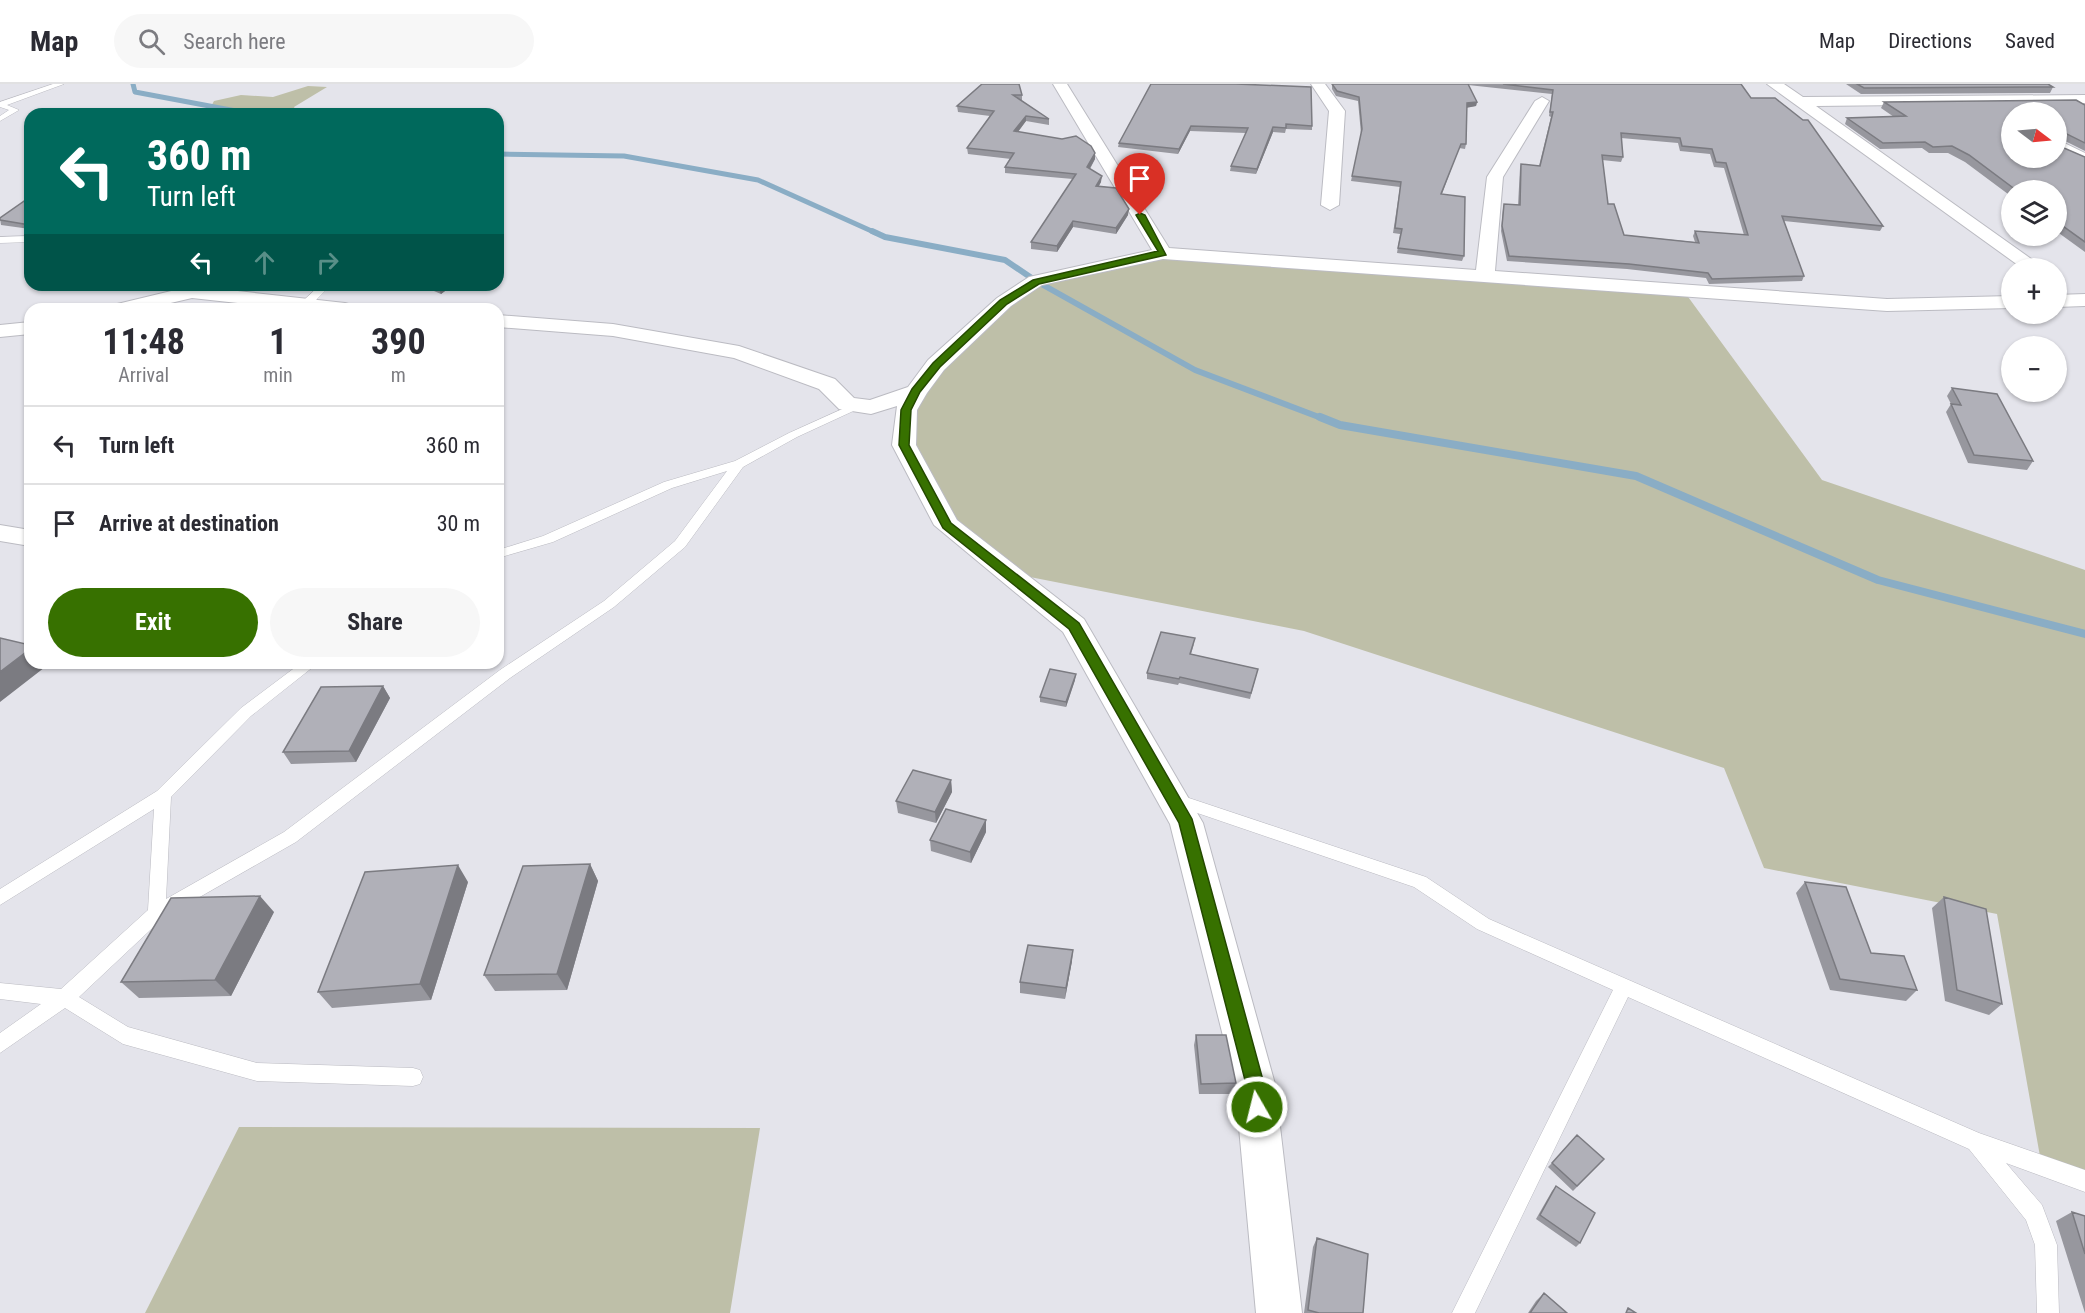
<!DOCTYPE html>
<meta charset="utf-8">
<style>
body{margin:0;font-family:"Roboto Condensed",sans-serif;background:#f7f7f7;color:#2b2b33;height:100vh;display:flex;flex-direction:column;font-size:22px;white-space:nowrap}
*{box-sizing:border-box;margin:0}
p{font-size:20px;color:#7c7c81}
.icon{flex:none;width:33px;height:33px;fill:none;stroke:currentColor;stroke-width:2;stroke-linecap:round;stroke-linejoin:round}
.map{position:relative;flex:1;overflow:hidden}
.side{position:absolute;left:24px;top:219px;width:480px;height:366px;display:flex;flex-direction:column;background:#fff;border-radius:18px;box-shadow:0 2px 4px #0004}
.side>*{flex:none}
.hud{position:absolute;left:24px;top:24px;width:480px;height:183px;border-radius:18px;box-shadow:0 2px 4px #0004;background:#00695c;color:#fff;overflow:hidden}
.needle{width:39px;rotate:106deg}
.fabs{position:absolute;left:2001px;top:18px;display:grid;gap:12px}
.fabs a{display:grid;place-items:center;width:66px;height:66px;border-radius:50%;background:#fff;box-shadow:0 2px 4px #0004;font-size:30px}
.pin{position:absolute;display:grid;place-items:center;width:51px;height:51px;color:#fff;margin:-62px -26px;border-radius:50% 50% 50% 0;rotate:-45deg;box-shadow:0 0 6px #0007}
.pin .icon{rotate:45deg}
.me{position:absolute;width:66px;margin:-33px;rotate:352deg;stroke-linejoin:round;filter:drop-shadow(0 0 4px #0008)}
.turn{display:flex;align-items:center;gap:21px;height:126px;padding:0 24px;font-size:27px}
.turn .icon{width:78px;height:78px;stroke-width:2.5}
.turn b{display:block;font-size:42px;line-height:51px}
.lanes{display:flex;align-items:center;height:57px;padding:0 24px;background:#0003;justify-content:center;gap:30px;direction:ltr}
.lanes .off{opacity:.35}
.eta{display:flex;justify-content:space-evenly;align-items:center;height:102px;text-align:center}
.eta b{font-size:36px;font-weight:700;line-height:42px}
.primary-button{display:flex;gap:12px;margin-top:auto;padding:12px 24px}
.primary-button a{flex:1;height:69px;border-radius:36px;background:#377100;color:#fff;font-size:24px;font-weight:700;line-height:69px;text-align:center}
.primary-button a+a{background:#f7f7f7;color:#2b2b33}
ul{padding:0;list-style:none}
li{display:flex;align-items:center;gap:18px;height:78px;padding:0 24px;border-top:2px solid #e1e1e2}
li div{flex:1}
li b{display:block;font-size:22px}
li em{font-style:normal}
header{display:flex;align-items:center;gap:36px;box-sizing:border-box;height:84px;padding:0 30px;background:#fff;border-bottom:2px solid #e1e1e2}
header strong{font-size:28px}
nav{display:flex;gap:33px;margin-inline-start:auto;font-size:21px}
.search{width:420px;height:54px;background:#f7f7f7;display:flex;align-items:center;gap:15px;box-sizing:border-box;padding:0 21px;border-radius:33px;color:#7c7c81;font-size:22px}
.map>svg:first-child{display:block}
</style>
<header>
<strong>Map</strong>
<div class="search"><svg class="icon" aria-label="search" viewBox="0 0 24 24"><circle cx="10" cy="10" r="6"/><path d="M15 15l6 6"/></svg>Search here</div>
<nav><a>Map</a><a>Directions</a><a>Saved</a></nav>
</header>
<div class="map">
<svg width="2085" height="1229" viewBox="0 0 2085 1229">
<rect width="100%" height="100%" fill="#e4e4eb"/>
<path fill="#bebfa8" d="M 308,2 L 327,3 L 294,23 L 296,27 L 358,24 L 389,27 L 379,30 L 207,30 L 214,17 L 241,11 L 273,13 Z
M 1163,169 L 1683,206 L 1822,396 L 2085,486 L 2085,1089 L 2041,1078 L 1997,830 L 1764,784 L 1724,684 L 1304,547 L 1005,488 L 947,441 L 904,361 L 916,308 L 1036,197 Z
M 239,1043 L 760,1044 L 730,1229 L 145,1229 Z"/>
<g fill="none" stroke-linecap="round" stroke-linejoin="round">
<path stroke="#8aadc5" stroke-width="5" d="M 133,0 L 135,8 L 252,30
M 498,70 L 624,72 L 758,96 L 876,149"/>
<path stroke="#8aadc5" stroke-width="6" d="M 872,147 L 885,153 L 1005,176 L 1036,197 L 1195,286 L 1324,335"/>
<path stroke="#8aadc5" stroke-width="8" d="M 1320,333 L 1340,341 L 1636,392 L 1878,496 L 2085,550"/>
<defs>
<path id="service" d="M 53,0 L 64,0 L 7,21 L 19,26 L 0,37 L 0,32 L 9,26 L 0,23 L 0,18 Z
M 30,152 L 30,158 L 0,159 L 0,153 Z
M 320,201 L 331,201 L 310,222 L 302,222 L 302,218 Z
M 858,318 L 864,321 L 862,323 L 797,353 L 743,383 L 685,463 L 614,523 L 510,594 L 296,758 L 163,834 L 79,913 L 128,943 L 257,979 L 413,984 L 420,986 L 423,993 L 420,1000 L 413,1002 L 257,997 L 123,960 L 65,924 L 0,969 L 0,949 L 41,920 L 0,915 L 0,899 L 61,905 L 148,826 L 154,725 L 0,821 L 0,805 L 157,707 L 241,624 L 301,579 L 318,579 L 251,632 L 171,713 L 166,815 L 284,748 L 500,586 L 604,517 L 675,457 L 727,387 L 672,404 L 553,458 L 498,474 L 498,466 L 543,452 L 664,398 L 735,377 L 789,349 Z
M 1174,709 L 1426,793 L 1489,835 L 1979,1049 L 2085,1086 L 2085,1108 L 2006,1079 L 2042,1121 L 2057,1161 L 2059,1229 L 2037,1229 L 2035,1161 L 2026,1136 L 1969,1065 L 1628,913 L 1475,1229 L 1452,1229 L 1613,906 L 1477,845 L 1414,803 L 1168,719 L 1166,715 L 1168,711 Z"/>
<path id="minor" d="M 1053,0 L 1067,0 L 1169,164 L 1476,186 L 1487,93 L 1535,17 L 1542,13 L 1549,17 L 1503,93 L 1495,187 L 1887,215 L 2012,212 L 2012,224 L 1887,227 L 1163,175 L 1042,201 L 1011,222 L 944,286 L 927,309 L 917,326 L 916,361 L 957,436 L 1084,535 L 1203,739 L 1275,1000 L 1302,1229 L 1256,1229 L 1235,1000 L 1170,740 L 1063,548 L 934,441 L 892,361 L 897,322 L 871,330 L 839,325 L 819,305 L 734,274 L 613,252 L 498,243 L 498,231 L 613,240 L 739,262 L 835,295 L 854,314 L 870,316 L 908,303 L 928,276 L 997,214 L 1029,193 L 1152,166 Z
M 1311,0 L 1325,0 L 1345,27 L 1339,121 L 1330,126 L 1321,121 L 1329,27 Z
M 1767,0 L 1784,0 L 1803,13 L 2085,11 L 2085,19 L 1816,22 L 2044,184 L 2022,184 Z
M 2056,55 L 2085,69 L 2085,80 L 2056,67 Z
M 192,202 L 345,219 L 352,221 L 355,225 L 291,225 L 192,214 L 145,225 L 110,225 L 113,221 Z
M 2085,210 L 2085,222 L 2056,223 L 2056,211 Z
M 30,238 L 30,250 L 0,253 L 0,241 Z
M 0,441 L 30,446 L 30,462 L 0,457 Z"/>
</defs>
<use href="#service" stroke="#bbbbc2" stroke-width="1"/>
<use href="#minor" stroke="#bbbbc2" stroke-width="2"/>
<use href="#service" fill="#fff" fill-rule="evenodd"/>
<use href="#minor" fill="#fff" fill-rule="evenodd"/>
</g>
<path fill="#97979e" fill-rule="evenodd" d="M 982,0 L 1022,11 L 1022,16 L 1021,16 L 1049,35 L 1049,41 L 1026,37 L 1018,48 L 1095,69 L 1095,75 L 1090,85 L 1101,98 L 1099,102 L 1128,131 L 1116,150 L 1073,143 L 1057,168 L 1031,165 L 1031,158 L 1073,95 L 1005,89 L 1005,83 L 1011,75 L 968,70 L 967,64 L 990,32 L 958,28 L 957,22 Z
M 1151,0 L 1312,42 L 1312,46 L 1286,45 L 1285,49 L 1273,48 L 1256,90 L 1230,87 L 1231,82 L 1246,49 L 1190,47 L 1178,70 L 1118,63 L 1119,59 Z
M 1332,0 L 1741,0 L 1751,14 L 1883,142 L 1880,147 L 1784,137 L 1804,192 L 1802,197 L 1709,200 L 1706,194 L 1627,185 L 1507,177 L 1501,147 L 1503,125 L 1504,120 L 1518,121 L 1520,84 L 1521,80 L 1539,82 L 1551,33 L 1549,32 L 1552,10 L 1468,1 L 1477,18 L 1476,22 L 1467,23 L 1466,60 L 1465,65 L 1459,64 L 1442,110 L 1464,172 L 1462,177 L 1397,169 L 1400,150 L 1393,149 L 1400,103 L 1351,97 L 1361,50 L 1358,17 L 1336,12 L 1332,5 ZM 1621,54 L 1678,59 L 1680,67 L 1710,70 L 1714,83 L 1724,84 L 1744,151 L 1695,147 L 1693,152 L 1695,158 L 1624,151 L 1608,120 L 1602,76 L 1621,78 L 1623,73 Z
M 1846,0 L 2058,0 L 2048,0 L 2053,3 L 2050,9 L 1861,10 Z
M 1884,18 L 2085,21 L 2085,67 L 2057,53 L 2057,61 L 2085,73 L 2085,168 L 2056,147 L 2056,106 L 2012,106 L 2012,113 L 1965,78 L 1948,69 L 1929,69 L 1922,64 L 1880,65 L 1845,40 L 1847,34 L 1894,33 L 1881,24 Z
M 30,113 L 30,145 L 1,141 L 0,134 Z
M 420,201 L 453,201 L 441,210 Z
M 1952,304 L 2033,377 L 2027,386 L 1968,379 L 1946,328 L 1951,320 L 1947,312 Z
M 1194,560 L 1191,570 L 1258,585 L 1250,615 L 1179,599 L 1178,601 L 1147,595 L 1147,589 Z
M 1075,596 L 1066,623 L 1040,618 L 1040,613 Z
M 383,602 L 390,614 L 356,678 L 291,680 L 283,668 Z
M 951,696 L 952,708 L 936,739 L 898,729 L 896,717 Z
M 986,748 L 971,779 L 931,767 L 930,756 Z
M 590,780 L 598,797 L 567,906 L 495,907 L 484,891 Z
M 468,798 L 431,916 L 332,924 L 318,908 Z
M 1805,798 L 1871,869 L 1917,906 L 1906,917 L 1830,906 L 1796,809 Z
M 1944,813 L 2002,920 L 1989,931 L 1945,917 L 1932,824 Z
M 274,828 L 231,912 L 139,914 L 121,898 Z
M 1072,877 L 1065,915 L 1020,909 L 1020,898 Z
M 1196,951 L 1236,999 L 1234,1010 L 1199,1010 L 1194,961 Z
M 1604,1075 L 1573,1107 L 1548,1083 L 1552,1079 Z
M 1556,1102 L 1580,1159 L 1576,1163 L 1536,1135 L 1552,1107 Z
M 2072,1128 L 2085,1132 L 2085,1229 L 2056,1137 Z
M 1317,1154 L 1363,1229 L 1304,1229 L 1313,1163 Z
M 1544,1209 L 1567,1229 L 1528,1229 L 1536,1217 Z"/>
<path fill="#7b7b81" d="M 1477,18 L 1476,22 L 1466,24 L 1467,19 Z
M 1026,32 L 1026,37 L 1014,53 L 1014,47 Z
M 1191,42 L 1190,47 L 1178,70 L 1179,65 Z
M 1273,43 L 1273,48 L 1256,90 L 1257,85 Z
M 1095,69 L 1095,75 L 1087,89 L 1087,83 Z
M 1102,92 L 1101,98 L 1095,108 L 1096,102 Z
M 1129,125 L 1128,131 L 1116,150 L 1116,144 Z
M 1073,137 L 1073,143 L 1057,168 L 1057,162 Z
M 441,201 L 453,201 L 441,210 L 438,203 Z
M 30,565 L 30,579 L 49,580 L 0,618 L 0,588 Z
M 1076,590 L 1075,596 L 1066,623 L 1066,618 Z
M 383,602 L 390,614 L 356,678 L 349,667 Z
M 951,696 L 952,708 L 936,739 L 935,728 Z
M 986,736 L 986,748 L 971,779 L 970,768 Z
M 590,780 L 598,797 L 567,906 L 557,890 Z
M 458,781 L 468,798 L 431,916 L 420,900 Z
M 260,812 L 274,828 L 231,912 L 215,896 Z
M 1073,866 L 1072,877 L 1065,915 L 1066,904 Z"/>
<path fill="#b0b0b8" stroke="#7b7b81" stroke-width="1.5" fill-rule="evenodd" d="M 982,0 L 1019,0 L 1022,11 L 1013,11 L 1049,35 L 1026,32 L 1014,47 L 1062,55 L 1076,52 L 1091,62 L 1095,69 L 1087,83 L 1102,92 L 1096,102 L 1116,104 L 1129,125 L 1116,144 L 1073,137 L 1057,162 L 1031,158 L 1076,90 L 1005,83 L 1014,69 L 967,64 L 994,27 L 957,22 Z
M 1151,0 L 1236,0 L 1311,3 L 1312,42 L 1286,40 L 1286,44 L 1273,43 L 1257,85 L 1231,82 L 1248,44 L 1191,42 L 1179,65 L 1119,59 Z
M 1332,0 L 1468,0 L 1477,18 L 1467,19 L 1466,60 L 1461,60 L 1441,110 L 1465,113 L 1464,172 L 1398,164 L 1402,145 L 1395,144 L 1401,98 L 1352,92 L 1362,45 L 1359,13 L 1337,7 Z
M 1503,0 L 1741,0 L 1751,14 L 1775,14 L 1803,36 L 1808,36 L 1883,142 L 1782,132 L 1804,192 L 1712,195 L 1708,189 L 1629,180 L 1509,172 L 1502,142 L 1504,120 L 1520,121 L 1521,80 L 1540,82 L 1553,28 L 1550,28 L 1553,6 ZM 1621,49 L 1680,54 L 1682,62 L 1712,65 L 1716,78 L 1726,79 L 1748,151 L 1695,147 L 1699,159 L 1624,151 L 1614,120 L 1608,120 L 1602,71 L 1623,73 Z
M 1857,0 L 2048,0 L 2053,3 L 1864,4 Z
M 2076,16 L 2085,21 L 2085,59 L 2061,47 L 2057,49 L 2057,61 L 2085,73 L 2085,158 L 2056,137 L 2056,106 L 2016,106 L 1969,71 L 1952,62 L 1933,63 L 1925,58 L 1883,59 L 1847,34 L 1906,32 L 1884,18 ZM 2012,28 L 2056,28 L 2056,74 L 2012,74 Z
M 30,113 L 30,141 L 0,136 L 0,134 Z
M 1952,304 L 1997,310 L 2033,377 L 1974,371 L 1951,320 L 1961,321 Z
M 1161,548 L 1195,554 L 1190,570 L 1258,585 L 1251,609 L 1180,593 L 1179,595 L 1147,589 Z
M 0,554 L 30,561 L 30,565 L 0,588 Z
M 1050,585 L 1076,590 L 1066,618 L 1040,613 Z
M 383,602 L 349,667 L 283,668 L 321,603 Z
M 913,686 L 951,696 L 935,728 L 896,717 Z
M 946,725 L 986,736 L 970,768 L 930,756 Z
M 590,780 L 557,890 L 484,891 L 523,782 Z
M 458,781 L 420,900 L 318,908 L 365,788 Z
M 1805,798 L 1846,803 L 1871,869 L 1904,872 L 1917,906 L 1840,895 Z
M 260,812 L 215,896 L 121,898 L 171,814 Z
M 1944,813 L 1986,825 L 2002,920 L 1957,906 Z
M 1028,861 L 1073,866 L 1066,904 L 1020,898 Z
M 1196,951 L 1226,951 L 1236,999 L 1201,1000 Z
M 1577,1051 L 1604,1075 L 1577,1102 L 1552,1079 Z
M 1556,1102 L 1595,1129 L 1580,1159 L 1540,1131 Z
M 2072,1128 L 2085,1132 L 2085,1170 Z
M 1317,1154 L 1368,1170 L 1363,1229 L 1319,1229 L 1308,1226 Z
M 1544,1209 L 1567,1229 L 1530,1229 Z
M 1628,1224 L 1636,1229 L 1626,1229 Z"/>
<path fill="#377100" stroke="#244900" stroke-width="1.5" d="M 1140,129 L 1145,131 L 1166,171 L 1039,200 L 1007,220 L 940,283 L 920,308 L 911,326 L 909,361 L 951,439 L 1079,539 L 1192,735 L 1264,1000 L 1267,1023 L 1264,1029 L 1257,1032 L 1251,1029 L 1246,1000 L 1179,739 L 1069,545 L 943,444 L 899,361 L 901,326 L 912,305 L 933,279 L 1000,216 L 1033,196 L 1158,167 L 1136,131 Z"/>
</svg>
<div class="fabs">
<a><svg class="needle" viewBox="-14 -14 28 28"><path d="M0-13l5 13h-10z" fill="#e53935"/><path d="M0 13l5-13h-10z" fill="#7c7c81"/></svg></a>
<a><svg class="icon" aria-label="layers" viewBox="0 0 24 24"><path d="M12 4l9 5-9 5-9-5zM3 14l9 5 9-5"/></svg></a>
<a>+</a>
<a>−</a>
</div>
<div class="pin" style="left:1140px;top:131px;background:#d93025"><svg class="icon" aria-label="arrive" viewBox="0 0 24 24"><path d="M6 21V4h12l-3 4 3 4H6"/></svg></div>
<svg class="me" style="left:1257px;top:1023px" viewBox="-20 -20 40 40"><circle r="17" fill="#377100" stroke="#fff" stroke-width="3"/><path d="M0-11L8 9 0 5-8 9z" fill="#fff"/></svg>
<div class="hud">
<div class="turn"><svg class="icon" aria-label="left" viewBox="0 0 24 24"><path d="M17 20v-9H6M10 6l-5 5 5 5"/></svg><div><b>360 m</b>Turn left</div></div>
<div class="lanes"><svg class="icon" aria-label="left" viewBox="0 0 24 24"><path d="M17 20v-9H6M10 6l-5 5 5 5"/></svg><svg class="icon off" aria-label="ahead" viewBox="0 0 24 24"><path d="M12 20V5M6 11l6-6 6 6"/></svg><svg class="icon off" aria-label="right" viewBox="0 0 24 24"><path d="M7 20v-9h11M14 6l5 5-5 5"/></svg></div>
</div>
<section class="side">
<div class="eta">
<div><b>11:48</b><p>Arrival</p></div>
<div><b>1</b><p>min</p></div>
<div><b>390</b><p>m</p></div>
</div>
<ul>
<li><svg class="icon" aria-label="left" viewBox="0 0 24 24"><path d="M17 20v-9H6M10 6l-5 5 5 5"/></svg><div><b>Turn left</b></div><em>360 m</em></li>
<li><svg class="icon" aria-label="arrive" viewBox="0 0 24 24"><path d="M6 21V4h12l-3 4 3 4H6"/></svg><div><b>Arrive at destination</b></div><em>30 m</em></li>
</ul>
<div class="primary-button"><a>Exit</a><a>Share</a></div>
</section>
</div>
